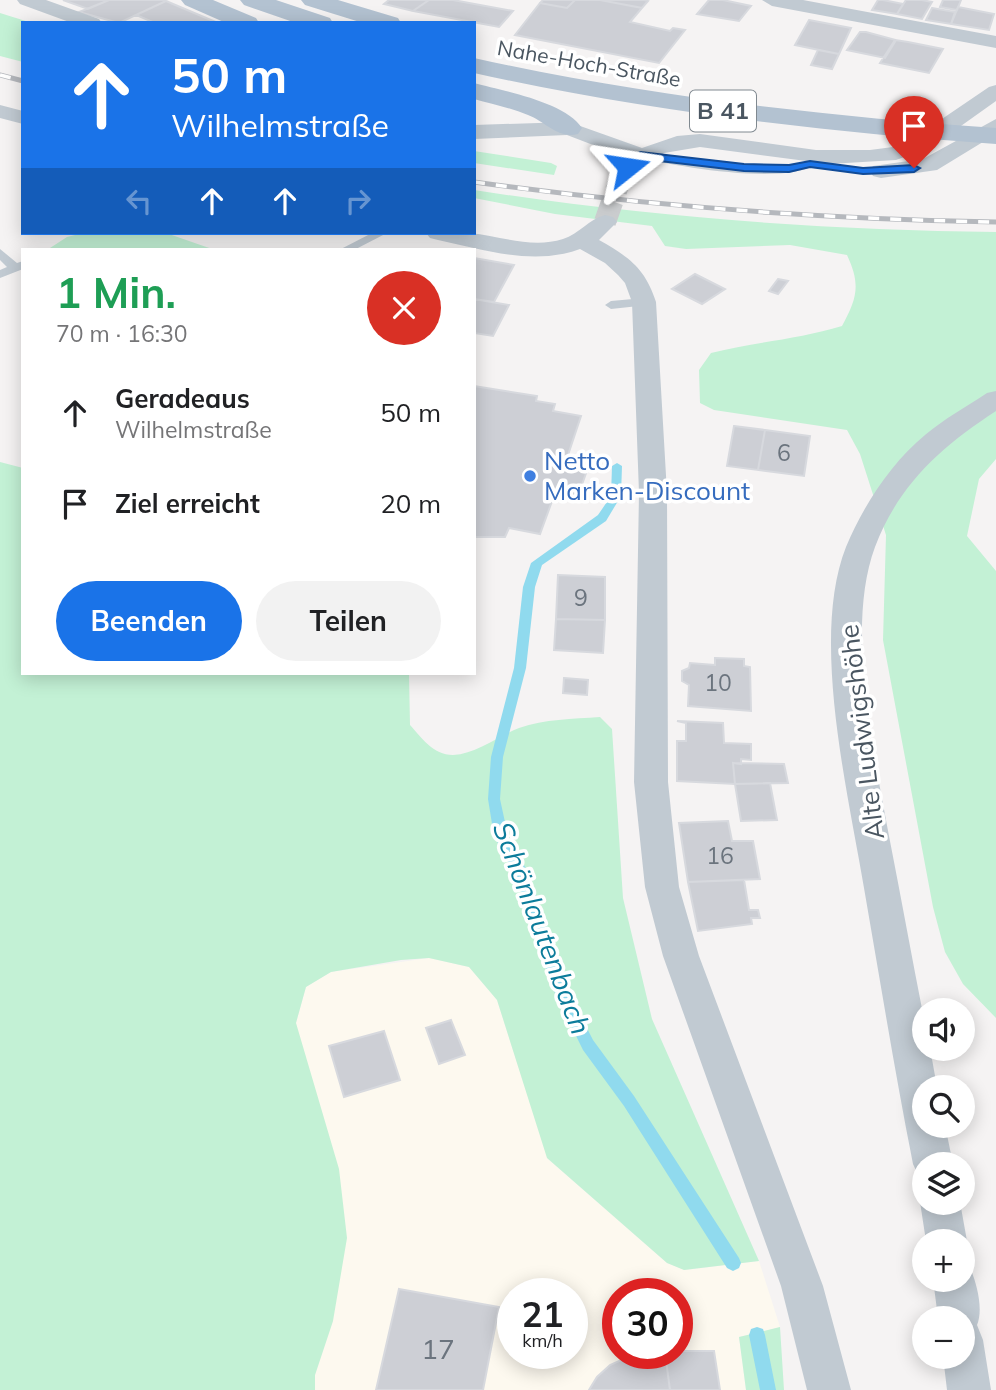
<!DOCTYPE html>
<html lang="de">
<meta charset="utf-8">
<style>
body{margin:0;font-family:Mulish,sans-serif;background:#f2f2f2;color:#202124;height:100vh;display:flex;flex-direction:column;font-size:26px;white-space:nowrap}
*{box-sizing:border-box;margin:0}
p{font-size:23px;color:#757577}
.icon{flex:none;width:38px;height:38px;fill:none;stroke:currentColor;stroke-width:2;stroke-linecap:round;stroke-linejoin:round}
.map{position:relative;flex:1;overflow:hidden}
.drawer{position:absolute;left:21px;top:248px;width:455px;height:427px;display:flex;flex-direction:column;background:#fff;border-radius:0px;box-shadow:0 4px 18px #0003}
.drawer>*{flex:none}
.top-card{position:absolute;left:21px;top:21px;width:455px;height:214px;border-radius:0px;box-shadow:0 4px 18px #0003;background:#1a73e8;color:#fff;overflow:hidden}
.buttons{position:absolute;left:912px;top:998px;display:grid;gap:14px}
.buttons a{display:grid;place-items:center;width:63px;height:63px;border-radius:50%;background:#fff;box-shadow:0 4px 18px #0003;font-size:35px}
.speed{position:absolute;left:497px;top:1278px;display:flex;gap:14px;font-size:35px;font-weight:700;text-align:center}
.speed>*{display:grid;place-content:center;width:91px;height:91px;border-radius:50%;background:#fff;box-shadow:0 4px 18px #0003;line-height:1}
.speed small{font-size:18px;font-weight:400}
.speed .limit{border:10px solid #d22;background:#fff;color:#111}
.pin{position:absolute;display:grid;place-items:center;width:60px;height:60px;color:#fff;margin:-72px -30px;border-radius:50% 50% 50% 0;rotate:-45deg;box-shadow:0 0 7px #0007}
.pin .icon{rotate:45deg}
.me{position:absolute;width:77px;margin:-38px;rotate:75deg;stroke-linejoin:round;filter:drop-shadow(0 0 5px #0008)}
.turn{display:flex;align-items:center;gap:24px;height:147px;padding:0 35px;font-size:32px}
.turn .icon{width:91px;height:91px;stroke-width:2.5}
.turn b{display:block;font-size:49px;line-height:60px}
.lanes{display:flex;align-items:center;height:66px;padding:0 35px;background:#0003;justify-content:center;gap:35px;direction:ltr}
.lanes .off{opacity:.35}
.round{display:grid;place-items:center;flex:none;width:74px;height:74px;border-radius:37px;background:#f2f2f2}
.overview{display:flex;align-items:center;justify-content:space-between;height:119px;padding:0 35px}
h1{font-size:42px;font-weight:700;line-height:52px;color:#1e9e55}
.action{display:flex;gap:14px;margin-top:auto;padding:14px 35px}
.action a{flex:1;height:80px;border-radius:42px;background:#1a73e8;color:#fff;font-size:28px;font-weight:700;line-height:80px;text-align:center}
.action a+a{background:#f2f2f2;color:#202124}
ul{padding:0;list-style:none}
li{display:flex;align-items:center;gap:21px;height:91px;padding:0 35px}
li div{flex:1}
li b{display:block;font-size:26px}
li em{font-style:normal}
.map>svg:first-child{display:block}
</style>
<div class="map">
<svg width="996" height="1390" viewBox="0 0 996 1390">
<rect width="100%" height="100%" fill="#f5f3f3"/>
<path fill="#fdf9ef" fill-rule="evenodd" d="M 429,958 L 469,967 L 497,1000 L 548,1159 L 667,1263 L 685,1270 L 759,1261 L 780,1327 L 739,1337 L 746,1390 L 315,1390 L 315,1375 L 333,1321 L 296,1023 L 306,987 L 331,972 ZM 513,1293 L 572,1293 L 572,1353 L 513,1353 ZM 618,1293 L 677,1293 L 677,1353 L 618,1353 Z"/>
<path fill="#c3f1d5" d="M 0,13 L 32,23 L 23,23 L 23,62 L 0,56 Z
M 474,151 L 551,163 L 557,166 L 554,175 L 474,163 Z
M 474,190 C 647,217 822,230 996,232 L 996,459 L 979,479 L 967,536 L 996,571 L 996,1018 L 963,984 L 945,952 L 933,907 L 883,640 L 886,535 L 860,454 L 847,430 L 714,410 L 700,403 L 699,370 L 711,353 C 755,342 800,339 842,326 C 857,298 861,285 847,255 L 790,245 L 686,249 L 665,246 L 652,226 L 555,214 L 474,198 Z
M 83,233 L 166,233 L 215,250 L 57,250 L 50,248 L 67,237 Z
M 0,462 L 23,468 L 23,674 L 409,674 L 410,725 C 421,737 433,755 453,755 C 476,754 498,736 519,728 C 545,719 572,719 600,717 L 612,729 L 623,898 L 652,1019 L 759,1261 L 684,1270 L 667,1263 L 547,1158 L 497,1000 L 469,967 L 429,958 L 401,960 L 331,972 L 306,987 L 296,1023 L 339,1169 L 347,1238 L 333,1321 L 315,1375 L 315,1390 L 0,1390 Z
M 780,1327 L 784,1390 L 746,1390 L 739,1337 Z"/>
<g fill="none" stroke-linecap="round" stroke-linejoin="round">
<path fill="#90daee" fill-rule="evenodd" d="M 617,463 L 622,466 L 621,496 L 606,521 L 542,565 L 535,587 L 526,668 L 503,757 L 500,799 L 508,836 L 530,876 L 566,987 L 593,1040 L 634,1096 L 739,1258 L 741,1263 L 739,1268 L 733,1271 L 727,1268 L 624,1106 L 583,1050 L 552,987 L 516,877 L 494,836 L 488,799 L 491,757 L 514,668 L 523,587 L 531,563 L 598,515 L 611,496 L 612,466 Z
M 757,1327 L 763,1329 L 765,1335 L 776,1390 L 760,1390 L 749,1335 L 751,1329 Z"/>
</g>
<path fill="#cdcfd5" stroke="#d7d9de" stroke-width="2" d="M 63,0 L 109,0 L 88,9 Z
M 109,0 L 163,0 L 166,1 L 119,23 L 79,12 Z
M 389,0 L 429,0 L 413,11 L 384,4 Z
M 429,0 L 453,0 L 513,11 L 499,27 L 413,11 Z
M 543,0 L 575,0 L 567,8 L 540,3 Z
M 575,0 L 600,0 L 642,8 L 630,22 L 670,31 L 673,28 L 685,30 L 659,63 L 515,35 L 540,3 L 567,8 Z
M 600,0 L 644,0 L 648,1 L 642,8 Z
M 709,0 L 723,0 L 751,6 L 739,21 L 697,14 Z
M 878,0 L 883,0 L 903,4 L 897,14 L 872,10 Z
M 906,0 L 922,0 L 932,2 L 922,19 L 897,14 Z
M 943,0 L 961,0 L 957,10 L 940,7 Z
M 166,1 L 218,23 L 155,23 L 136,15 Z
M 958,7 L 994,14 L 989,30 L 951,24 Z
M 932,8 L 955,12 L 951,24 L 926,20 Z
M 809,20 L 851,28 L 839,54 L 795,45 Z
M 860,32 L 866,32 L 896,40 L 885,58 L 847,50 Z
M 895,40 L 908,42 L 943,49 L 929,73 L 880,63 Z
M 818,50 L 839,54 L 832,69 L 811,65 Z
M 474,258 L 514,265 L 494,302 L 474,299 Z
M 695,274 L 725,289 L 702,304 L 672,289 Z
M 778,279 L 788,281 L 778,294 L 769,291 Z
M 474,299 L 509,305 L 493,336 L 474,333 Z
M 474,386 L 537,396 L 536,401 L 555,404 L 553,411 L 581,416 L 568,455 L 591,459 L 578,496 L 555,493 L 540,534 L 509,528 L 505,537 L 474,537 Z
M 734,426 L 765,430 L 758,470 L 727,466 Z
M 765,430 L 810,436 L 804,476 L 758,470 Z
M 558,575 L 605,577 L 605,620 L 556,619 Z
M 556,619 L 605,620 L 603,653 L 554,650 Z
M 715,658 L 744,659 L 744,666 L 750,667 L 751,711 L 688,706 L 689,685 L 682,681 L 682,671 L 689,668 L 690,663 L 715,665 Z
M 564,678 L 588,680 L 587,695 L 563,693 Z
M 677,721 L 723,723 L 724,743 L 751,744 L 751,760 L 741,759 L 741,764 L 733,763 L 735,784 L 677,781 L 677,741 L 686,741 L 686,723 Z
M 733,763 L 784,764 L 788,783 L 735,784 Z
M 770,783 L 777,820 L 741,821 L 735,784 Z
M 728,821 L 732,841 L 753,841 L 760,879 L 688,882 L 679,823 Z
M 744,880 L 749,910 L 758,910 L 760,918 L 751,918 L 752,924 L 698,931 L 688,882 Z
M 451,1020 L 465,1055 L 439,1064 L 426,1028 Z
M 384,1031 L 400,1080 L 344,1097 L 329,1046 Z
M 399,1289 L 499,1307 L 483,1390 L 376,1390 Z
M 677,1351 L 714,1351 L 720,1390 L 670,1390 L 665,1353 Z
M 637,1353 L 665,1353 L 670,1390 L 589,1390 L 597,1377 L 610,1365 Z"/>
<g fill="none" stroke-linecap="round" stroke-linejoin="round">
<path stroke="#caccce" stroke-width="22" stroke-dasharray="22 11" stroke-linecap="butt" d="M 605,222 L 621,177"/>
<path fill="#c1cad2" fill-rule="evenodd" d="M 640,152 C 695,162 754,174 810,161 L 816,164 C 785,186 674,166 636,157 L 634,155 Z
M 372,233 L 387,233 L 354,250 L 339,250 Z
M 0,249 L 17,263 L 23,261 L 23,269 L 0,278 L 0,270 L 7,267 L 0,260 Z
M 644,298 L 648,299 L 648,305 L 611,309 L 605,305 L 611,301 Z"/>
<path fill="#c1cad2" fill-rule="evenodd" d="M 17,0 L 46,0 L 99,19 L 102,23 L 72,23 L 20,4 Z
M 762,0 L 803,0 L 996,36 L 996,48 L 772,6 Z
M 996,85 L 996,101 L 930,148 L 896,160 L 829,164 L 700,147 L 664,153 L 646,164 L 629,182 L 613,182 L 610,177 L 627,158 L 567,135 L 474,139 L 474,125 L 569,122 L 642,148 L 677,136 L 700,134 L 816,150 L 870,150 L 893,147 L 914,138 L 989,87 Z
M 0,105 L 23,111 L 23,124 L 0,118 Z
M 996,119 L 996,134 L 937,170 L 881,178 L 873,176 L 870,171 L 873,166 L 923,159 Z
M 605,215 L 613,217 L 617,222 L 599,240 C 629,257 645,268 656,302 L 667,493 L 668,782 L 679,887 L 699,956 L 823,1286 L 851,1390 L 807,1390 L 781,1286 L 663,956 L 645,887 L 634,782 L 639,493 L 632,302 L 625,283 L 618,275 L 605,263 L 580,249 C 534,266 484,250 438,240 L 430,238 L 426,233 C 440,232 456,231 470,233 C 500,236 532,249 563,239 C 579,234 589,219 605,215 Z
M 996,391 L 996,411 C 941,447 899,484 875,547 C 845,628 874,753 889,836 C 901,897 912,958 924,1019 L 924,1048 L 930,1048 L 937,1087 L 924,1087 L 924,1125 L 945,1125 L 953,1164 L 924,1164 L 924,1179 L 919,1177 L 913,1164 C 895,1073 880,980 864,888 C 848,792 810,638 846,547 C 863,506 891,463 925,435 C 944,419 966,407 987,393 Z
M 924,1193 L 924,1202 L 960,1202 L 967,1241 L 962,1252 L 962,1241 L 926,1241 L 920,1202 Z
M 962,1262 L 969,1265 C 976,1281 984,1308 977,1325 L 983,1340 L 991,1390 L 947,1390 L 943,1356 L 962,1356 L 962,1318 L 938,1318 L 933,1279 L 962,1279 Z"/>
<path fill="#b3c2d1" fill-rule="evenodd" d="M 181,0 L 213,0 L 256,18 L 259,23 L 226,23 L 185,5 Z
M 240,0 L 276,0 L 330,18 L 333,23 L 296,23 L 244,5 Z
M 301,0 L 338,0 L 398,18 L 401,23 L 363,23 L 305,5 Z
M 474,58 C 647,96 820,116 996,128 L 996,144 C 820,132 647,111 474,73 Z
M 474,83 C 504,91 565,102 582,128 L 578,134 C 558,139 546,122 528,115 C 511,108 492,104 474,99 Z"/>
<defs>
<path id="rail" d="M 0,75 L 23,81
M 474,182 C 647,206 821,219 996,222"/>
</defs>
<use href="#rail" stroke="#b5b8bd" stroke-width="5"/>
<use href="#rail" stroke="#fff" stroke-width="3.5" stroke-dasharray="11" stroke-linecap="butt"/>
</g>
<path fill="#1a73e8" stroke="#114b97" stroke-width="2" d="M 640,152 L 744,164 L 789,165 L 810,161 L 863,168 L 914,165 L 920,168 L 914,172 L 863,174 L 810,167 L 789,172 L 744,171 L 643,159 L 632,169 L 624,169 L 624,164 Z"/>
<circle fill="#3f7fe0" stroke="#fff" stroke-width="2.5" cx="530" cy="476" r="7"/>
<g text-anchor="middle" stroke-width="7" stroke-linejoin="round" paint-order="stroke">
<g font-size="21" fill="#4a5661" stroke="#fff">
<text transform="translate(589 64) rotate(10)" y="7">Nahe-Hoch-Straße</text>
</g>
<g font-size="23" fill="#6b747e">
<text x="784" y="461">6</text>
<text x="581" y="606">9</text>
<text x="718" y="691">10</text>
<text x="720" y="864">16</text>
</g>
<rect fill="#fff" stroke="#808990" stroke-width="2" x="690" y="90.5" width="66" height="41" rx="5"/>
<g font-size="24" font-weight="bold" fill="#4a5661">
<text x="723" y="119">B 41</text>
</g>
<g font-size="26" fill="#366cbe" stroke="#fff" text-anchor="start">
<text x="544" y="470">Netto<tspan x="544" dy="30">Marken-Discount</tspan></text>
</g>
<g font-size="26" fill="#4a5661" stroke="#fff">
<text transform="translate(862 732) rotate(-97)" y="9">Alte Ludwigshöhe</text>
</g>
<g font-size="28" font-style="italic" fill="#0c7c9b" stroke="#fff">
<text transform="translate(542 928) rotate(69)" y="10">Schönlautenbach</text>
</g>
<g font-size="28" fill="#6b747e">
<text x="438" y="1359">17</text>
</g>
</g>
</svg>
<div class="buttons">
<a><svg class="icon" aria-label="sound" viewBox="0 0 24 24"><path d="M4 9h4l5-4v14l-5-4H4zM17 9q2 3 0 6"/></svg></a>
<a><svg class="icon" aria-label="search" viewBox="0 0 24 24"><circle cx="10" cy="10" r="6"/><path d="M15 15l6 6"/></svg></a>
<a><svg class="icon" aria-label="layers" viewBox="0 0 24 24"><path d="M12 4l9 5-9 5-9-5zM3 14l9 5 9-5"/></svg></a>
<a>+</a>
<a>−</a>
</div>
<div class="speed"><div>21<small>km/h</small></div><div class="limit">30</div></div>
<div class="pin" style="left:914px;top:168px;background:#d93025"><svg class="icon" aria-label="arrive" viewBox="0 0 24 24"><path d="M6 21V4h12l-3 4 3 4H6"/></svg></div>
<svg class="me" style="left:628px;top:167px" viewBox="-20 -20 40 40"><path d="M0-17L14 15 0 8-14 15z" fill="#1a73e8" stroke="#fff" stroke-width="4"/></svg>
<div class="top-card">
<div class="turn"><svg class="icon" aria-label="ahead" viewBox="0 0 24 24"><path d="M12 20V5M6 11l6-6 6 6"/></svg><div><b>50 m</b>Wilhelmstraße</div></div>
<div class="lanes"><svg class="icon off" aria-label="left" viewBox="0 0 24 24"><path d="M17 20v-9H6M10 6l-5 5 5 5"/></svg><svg class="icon" aria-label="ahead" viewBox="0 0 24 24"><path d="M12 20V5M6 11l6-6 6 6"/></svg><svg class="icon" aria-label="ahead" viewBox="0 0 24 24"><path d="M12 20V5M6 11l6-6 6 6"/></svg><svg class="icon off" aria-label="right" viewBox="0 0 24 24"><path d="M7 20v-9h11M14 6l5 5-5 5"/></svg></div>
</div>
<section class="drawer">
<div class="overview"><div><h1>1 Min.</h1><p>70 m · 16:30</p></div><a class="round" style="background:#d93025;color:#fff"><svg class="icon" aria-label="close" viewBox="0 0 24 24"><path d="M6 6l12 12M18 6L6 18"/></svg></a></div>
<ul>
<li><svg class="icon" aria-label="ahead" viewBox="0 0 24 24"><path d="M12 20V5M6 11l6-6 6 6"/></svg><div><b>Geradeaus</b><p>Wilhelmstraße</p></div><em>50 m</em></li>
<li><svg class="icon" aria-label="arrive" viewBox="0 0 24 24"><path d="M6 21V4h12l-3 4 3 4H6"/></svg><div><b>Ziel erreicht</b></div><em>20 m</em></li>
</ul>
<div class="action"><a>Beenden</a><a>Teilen</a></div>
</section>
</div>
